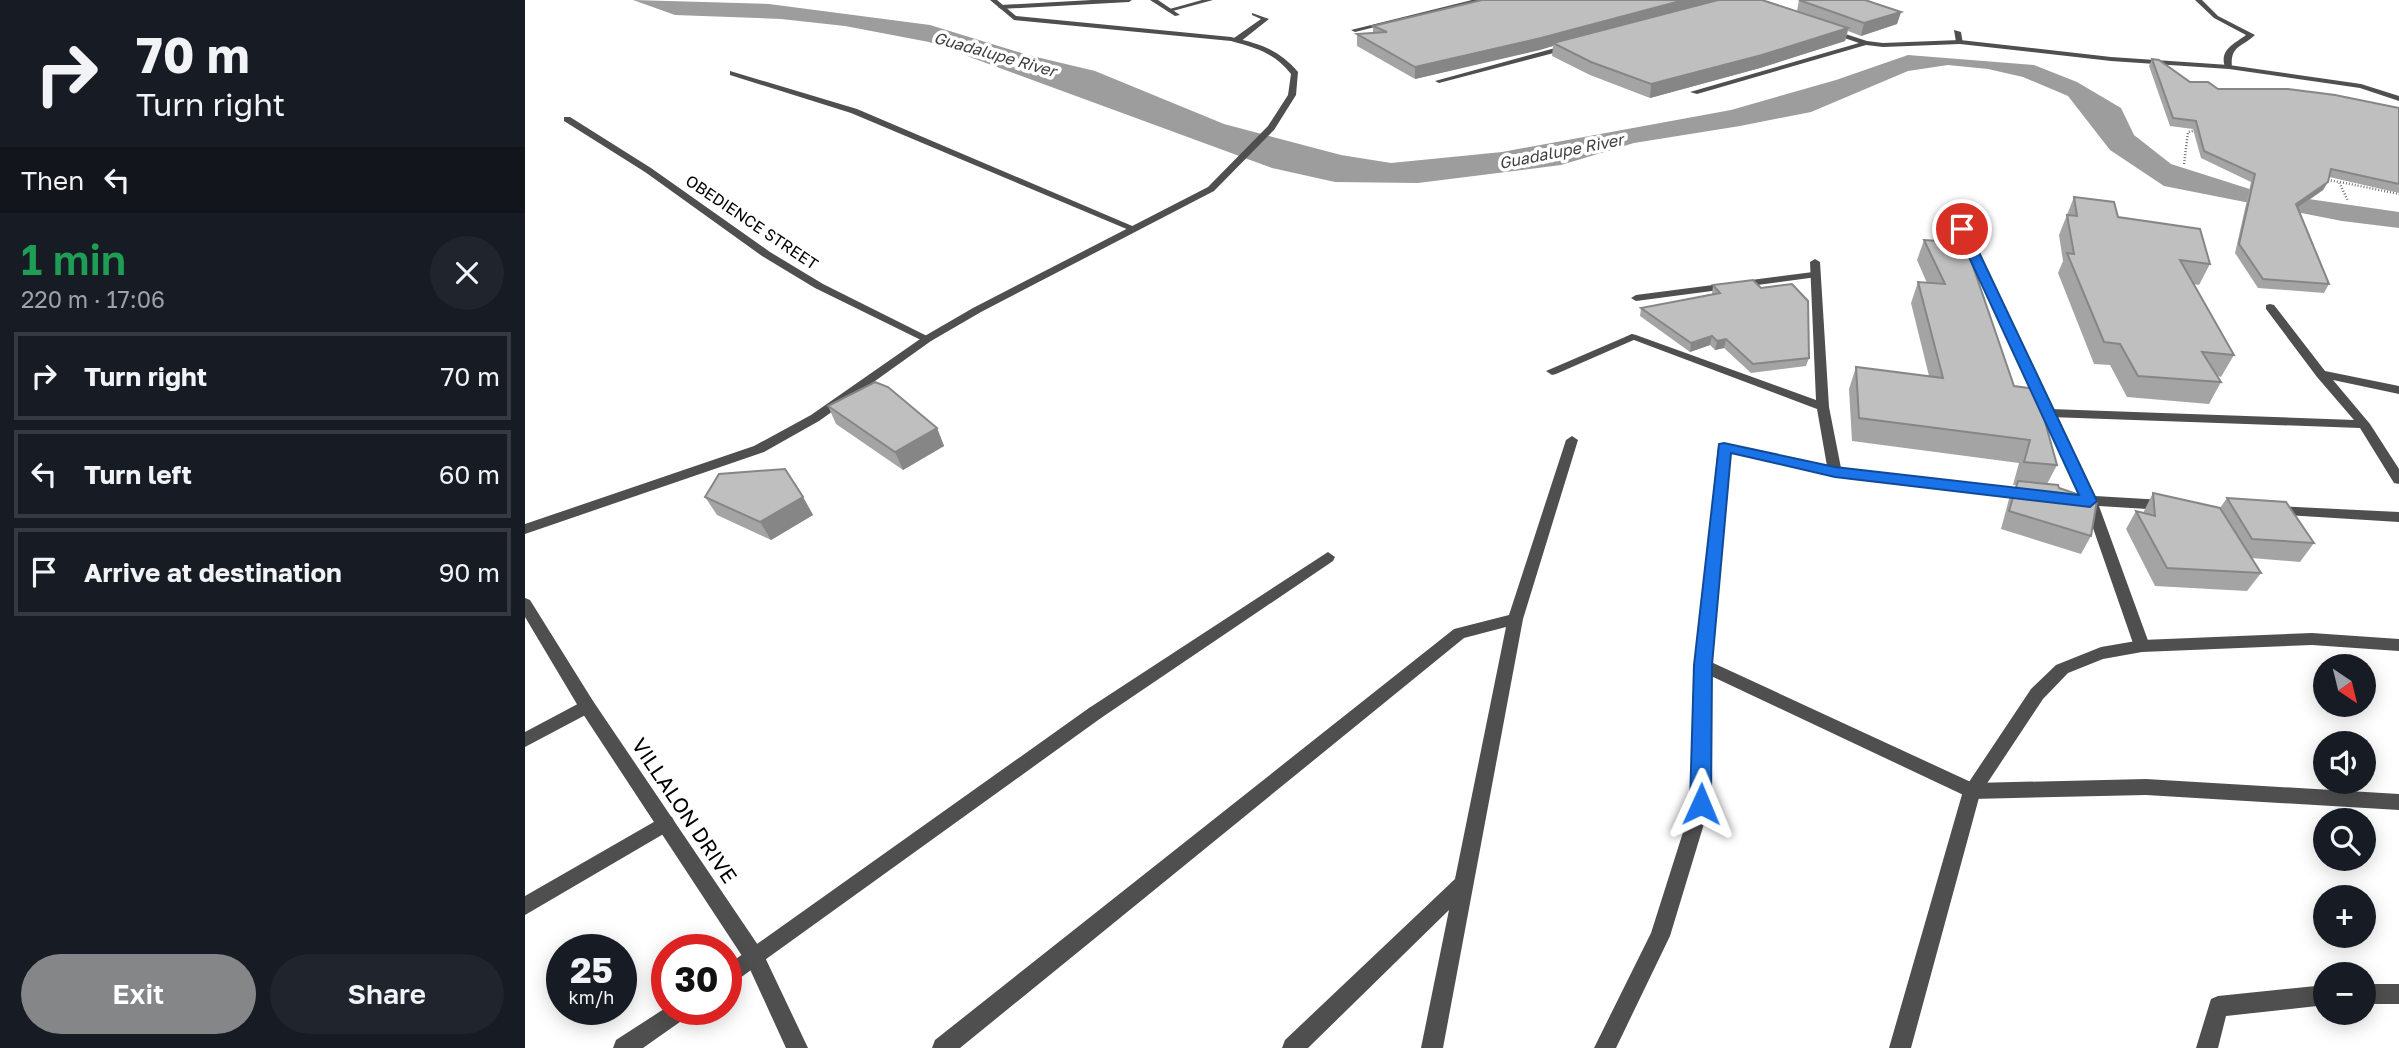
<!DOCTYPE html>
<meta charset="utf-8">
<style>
body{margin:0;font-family:"Golos Text",sans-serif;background:#20242c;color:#f1f3f6;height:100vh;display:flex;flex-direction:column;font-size:26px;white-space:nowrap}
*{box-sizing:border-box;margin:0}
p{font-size:23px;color:#9ea1a6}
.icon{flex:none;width:38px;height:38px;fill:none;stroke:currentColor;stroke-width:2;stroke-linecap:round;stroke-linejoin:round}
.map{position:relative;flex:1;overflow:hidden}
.details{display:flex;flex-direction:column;background:#171b24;width:525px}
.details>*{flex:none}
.top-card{background:#171b24;color:#f1f3f6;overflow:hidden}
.needle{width:46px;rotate:145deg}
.fabs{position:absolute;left:1788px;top:654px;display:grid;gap:14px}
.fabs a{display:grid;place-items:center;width:63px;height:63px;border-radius:50%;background:#171b24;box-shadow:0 4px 18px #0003;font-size:35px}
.speed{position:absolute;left:21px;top:934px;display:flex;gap:14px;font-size:35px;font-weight:700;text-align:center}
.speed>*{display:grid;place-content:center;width:91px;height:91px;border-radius:50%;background:#171b24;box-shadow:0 4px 18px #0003;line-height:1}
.speed small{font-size:18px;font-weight:400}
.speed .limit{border:10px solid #d22;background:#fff;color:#111}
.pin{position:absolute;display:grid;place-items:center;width:60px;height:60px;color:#fff;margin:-30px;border:4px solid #fff;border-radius:50%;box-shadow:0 2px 7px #0007}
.me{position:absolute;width:77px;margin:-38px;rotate:1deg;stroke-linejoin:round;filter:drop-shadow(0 0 5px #0008)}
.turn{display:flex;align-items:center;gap:24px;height:147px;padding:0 21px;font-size:32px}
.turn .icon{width:91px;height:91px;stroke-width:2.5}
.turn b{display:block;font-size:49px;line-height:60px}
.then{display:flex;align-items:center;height:66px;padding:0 21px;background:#0003;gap:14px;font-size:26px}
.round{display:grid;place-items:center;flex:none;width:74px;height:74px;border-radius:37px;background:#20242c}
.head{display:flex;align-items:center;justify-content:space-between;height:119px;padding:0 21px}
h1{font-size:42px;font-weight:600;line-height:52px;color:#1e9e55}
.button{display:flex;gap:14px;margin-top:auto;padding:14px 21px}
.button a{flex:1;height:80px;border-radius:42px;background:#858687;color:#fff;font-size:28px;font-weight:600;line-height:80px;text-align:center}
.button a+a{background:#20242c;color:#f1f3f6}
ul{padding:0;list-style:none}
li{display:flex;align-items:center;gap:21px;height:88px;margin:0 14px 10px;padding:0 7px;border:4px solid #363941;border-radius:0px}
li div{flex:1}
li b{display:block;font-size:26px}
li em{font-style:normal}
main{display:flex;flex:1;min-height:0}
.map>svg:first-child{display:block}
</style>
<main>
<section class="details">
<div class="top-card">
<div class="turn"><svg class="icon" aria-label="right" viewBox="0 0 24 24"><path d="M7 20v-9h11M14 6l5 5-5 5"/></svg><div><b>70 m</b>Turn right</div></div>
<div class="then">Then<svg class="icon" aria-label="left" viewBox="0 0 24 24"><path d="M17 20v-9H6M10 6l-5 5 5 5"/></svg></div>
</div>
<div class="head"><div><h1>1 min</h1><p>220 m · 17:06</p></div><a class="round"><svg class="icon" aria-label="close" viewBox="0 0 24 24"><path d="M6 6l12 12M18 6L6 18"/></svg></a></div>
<ul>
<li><svg class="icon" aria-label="right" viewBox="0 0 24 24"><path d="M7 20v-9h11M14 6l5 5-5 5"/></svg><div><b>Turn right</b></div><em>70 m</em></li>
<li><svg class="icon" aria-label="left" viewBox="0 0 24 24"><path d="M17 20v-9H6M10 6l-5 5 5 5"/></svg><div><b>Turn left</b></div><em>60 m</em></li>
<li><svg class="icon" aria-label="arrive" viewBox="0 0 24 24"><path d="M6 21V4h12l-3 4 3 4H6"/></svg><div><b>Arrive at destination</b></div><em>90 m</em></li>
</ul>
<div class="button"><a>Exit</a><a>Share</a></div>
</section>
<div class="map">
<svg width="1874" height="1048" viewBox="0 0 1874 1048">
<rect width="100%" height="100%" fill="#fff"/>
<path fill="#9d9d9d" d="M 108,0 L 244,4 L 405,25 L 503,55 L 570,71 L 699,124 L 816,155 L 866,163 L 977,152 L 1206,110 L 1311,80 L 1383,55 L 1509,65 L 1552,82 L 1596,108 L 1609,135 L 1646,164 L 1734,192 L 1874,212 L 1874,228 L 1817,221 L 1639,186 L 1585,150 L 1543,96 L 1498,77 L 1463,69 L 1423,65 L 1383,71 L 1286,112 L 1215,126 L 1109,143 L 1036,165 L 893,183 L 810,182 L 747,168 L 404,42 L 320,26 L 256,19 L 150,15 Z"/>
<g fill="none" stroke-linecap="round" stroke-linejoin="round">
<path stroke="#717171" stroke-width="2.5" stroke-dasharray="1 2" stroke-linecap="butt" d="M 1659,164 L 1663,132 L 1673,130
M 1797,179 L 1814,182 L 1823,201
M 1815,182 L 1874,194"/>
<path fill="#4f4f4f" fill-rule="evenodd" d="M 677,0 L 688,0 L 644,12 L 641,10 Z
M 1670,0 L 1677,0 L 1693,16 L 1730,35 C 1714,49 1705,46 1707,69 L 1700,67 C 1694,50 1709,44 1721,35 L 1689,18 Z
M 727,13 L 744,19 L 715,42 L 709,42 L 709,38 L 736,19 L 727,15 Z
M 1429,30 L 1436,32 L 1438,44 L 1431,42 Z
M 1288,272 L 1292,273 L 1292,277 L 1111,301 L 1106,298 L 1111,295 Z
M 1745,304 L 1749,305 L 1800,371 L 1874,386 L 1874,394 L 1808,380 L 1845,424 L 1874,469 L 1874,484 L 1869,483 L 1835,428 L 1525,417 L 1519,413 L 1525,409 L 1829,420 L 1792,377 L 1741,309 L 1741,305 Z
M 1107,334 L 1113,337 L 1111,339 L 1031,374 L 1027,375 L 1021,371 Z
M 803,552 L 810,557 L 808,561 L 576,718 L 570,720 L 564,718 L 562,713 L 564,708 Z"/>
<path fill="#4f4f4f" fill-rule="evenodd" d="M 567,0 L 607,0 L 604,2 L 476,9 L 473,7 L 476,5 Z
M 625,0 L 633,0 L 655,15 L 650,16 Z
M 947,0 L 958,0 L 830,32 L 826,30 Z
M 1302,28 L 1342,41 L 1358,43 L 1435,40 L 1586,57 L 1704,65 L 1836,84 L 1874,96 L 1874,101 L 1835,88 L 1704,69 L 1586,61 L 1435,44 L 1358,47 L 1341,45 L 1172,94 L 1165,92 L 1334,43 L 1302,32 Z
M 1045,44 L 1048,44 L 1048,48 L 914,83 L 910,81 Z
M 205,71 L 332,109 L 612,228 L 604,230 L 326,113 L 205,75 Z
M 39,117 L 45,117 L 126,168 L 245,252 L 298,284 L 408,339 L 406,341 L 398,341 L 290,288 L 237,256 L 120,172 L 39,121 Z
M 1452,209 L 1460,211 L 1442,229 L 1570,496 L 1638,500 L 1645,505 L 1638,510 L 1574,506 L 1625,646 L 1623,650 L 1617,652 L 1611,650 L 1609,646 L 1560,505 L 1549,503 L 1547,500 L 1549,497 L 1556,496 L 1432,229 Z
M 1290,259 L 1295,262 L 1304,407 L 1316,468 L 1506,490 L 1513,495 L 1506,500 L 1310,476 L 1205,452 L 1186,662 L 1448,783 L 1621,779 L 1874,794 L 1874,810 L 1621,795 L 1447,799 L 1186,676 L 1185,804 L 1145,936 L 1091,1048 L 1069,1048 L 1126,933 L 1167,804 L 1170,665 L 1193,447 L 1199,443 L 1302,466 L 1292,409 L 1101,337 L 1107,334 L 1111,335 L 1291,400 L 1285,262 Z
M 1047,436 L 1053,440 L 998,619 L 918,1048 L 896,1048 L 924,910 L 783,1048 L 757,1048 L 760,1040 L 930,879 L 981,627 L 939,638 L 435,1048 L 407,1048 L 410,1040 L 929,629 L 984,615 L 1041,440 Z
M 1750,506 L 1874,512 L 1874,522 L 1745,514 L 1743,511 Z
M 62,699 L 68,701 L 70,706 L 68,711 L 0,747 L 0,732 Z
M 570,706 L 576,708 L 578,713 L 576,718 L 201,988 L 201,966 L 564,708 Z
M 141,815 L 147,817 L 150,823 L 147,829 L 0,915 L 0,896 Z
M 1839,984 L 1874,984 L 1874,1004 L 1839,1004 Z
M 1801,985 L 1801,1005 L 1701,1016 L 1693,1048 L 1671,1048 L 1686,999 L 1693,996 Z
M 142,1007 L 142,1010 L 165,1010 L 162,1017 L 118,1048 L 88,1048 L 91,1040 Z"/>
<path fill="#4f4f4f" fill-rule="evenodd" d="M 465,0 L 472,0 L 491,16 L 706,37 C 735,44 753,49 773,72 L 771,95 L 749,130 L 689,191 L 456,312 L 406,341 L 294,421 L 239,452 L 0,534 L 0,524 L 229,446 L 286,415 L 398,337 L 448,308 L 683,187 L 743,126 L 763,95 L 766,74 C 749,53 732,48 706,41 L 489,20 Z
M 0,598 L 5,600 L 68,701 L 237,951 L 283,1048 L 261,1048 L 223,965 L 56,711 L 0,617 Z
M 1787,633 L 1874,639 L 1874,651 L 1787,645 L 1617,652 L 1578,659 L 1543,673 L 1518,699 L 1455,794 L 1386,1048 L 1364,1048 L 1438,791 L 1506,689 L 1531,665 L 1576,647 L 1617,640 Z"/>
</g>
<path fill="#a4a4a4" d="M 1274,0 L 1376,12 L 1372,24 L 1336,36 L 1323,31 L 1320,41 L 1235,68 L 1125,98 L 1065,75 L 1027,56 L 1028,46 L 890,79 L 832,46 L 832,34 L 848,33 L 848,26 L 1272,11 Z
M 1627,59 L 1665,82 L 1693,89 L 1874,108 L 1874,193 L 1804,177 L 1798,190 L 1773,208 L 1804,284 L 1799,293 L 1733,288 L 1710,253 L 1726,182 L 1676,158 L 1668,129 L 1645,126 L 1624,66 Z
M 1549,197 L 1593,217 L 1685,264 L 1674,285 L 1668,284 L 1709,355 L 1696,377 L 1693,376 L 1696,382 L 1684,404 L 1602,397 L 1585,365 L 1569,364 L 1533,273 L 1538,261 L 1534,235 Z
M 1399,240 L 1489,386 L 1532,465 L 1522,484 L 1534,488 L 1566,536 L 1556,554 L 1476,529 L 1484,499 L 1491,485 L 1488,485 L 1494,463 L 1327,441 L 1324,389 L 1331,367 L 1404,376 L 1386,303 L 1393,282 L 1402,283 L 1392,260 Z
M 1188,285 L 1284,358 L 1281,366 L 1226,373 L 1199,348 L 1190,350 L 1185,345 L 1165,352 L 1115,316 L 1116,308 L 1187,294 Z
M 303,406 L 412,428 L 419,446 L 378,470 L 311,424 Z
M 1628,493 L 1695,508 L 1702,498 L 1789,543 L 1775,562 L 1726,558 L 1736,573 L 1722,591 L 1630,586 L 1601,529 L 1611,511 L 1618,513 Z
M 180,497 L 278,497 L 288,515 L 246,540 L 192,515 Z"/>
<path fill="#868686" d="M 1159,0 L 1200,0 L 1028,43 L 1028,46 L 1015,50 L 890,79 L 890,67 Z
M 1376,12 L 1372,24 L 1336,36 L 1339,23 Z
M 1323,28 L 1320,41 L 1235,68 L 1125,98 L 1126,84 Z
M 1803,182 L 1798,190 L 1766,212 L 1771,204 Z
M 1187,336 L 1185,345 L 1165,352 L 1166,343 Z
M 1201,339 L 1199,348 L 1190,350 L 1192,341 Z
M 412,428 L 419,446 L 378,470 L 370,452 Z
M 278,497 L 288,515 L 246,540 L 235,522 Z"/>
<path fill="#bfbfbf" stroke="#868686" stroke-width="2" d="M 957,0 L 1159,0 L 1016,38 L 890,67 L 832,34 L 862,32 L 848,26 Z
M 1193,0 L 1237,0 L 1323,28 L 1237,55 L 1126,84 L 1066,62 L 1028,43 Z
M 1274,0 L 1340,0 L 1376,12 L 1339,23 Z
M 1627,59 L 1634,60 L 1665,82 L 1683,82 L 1693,89 L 1763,89 L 1810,95 L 1874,108 L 1874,184 L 1806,169 L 1803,182 L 1771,204 L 1804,284 L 1738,279 L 1714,244 L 1730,174 L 1679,151 L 1671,121 L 1648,118 Z
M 1549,197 L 1589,202 L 1593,217 L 1675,229 L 1685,264 L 1655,260 L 1709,355 L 1677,352 L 1696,382 L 1613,376 L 1595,344 L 1579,342 L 1542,253 L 1549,254 L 1542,215 L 1552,216 Z
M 1399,240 L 1440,243 L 1489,386 L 1511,389 L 1532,465 L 1499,462 L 1505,440 L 1334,418 L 1331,367 L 1418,378 L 1393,282 L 1420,284 Z
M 1228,280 L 1236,288 L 1267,284 L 1283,301 L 1284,358 L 1228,364 L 1201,339 L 1192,341 L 1187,336 L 1166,343 L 1116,308 L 1195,293 L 1188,285 Z
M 350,382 L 363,387 L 412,428 L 370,452 L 303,406 Z
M 260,469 L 278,497 L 235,522 L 180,497 L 194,474 Z
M 1493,481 L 1533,485 L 1534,488 L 1572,501 L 1566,536 L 1484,511 Z
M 1628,493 L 1695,508 L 1736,573 L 1642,568 L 1611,511 L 1630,516 Z
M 1702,498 L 1761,502 L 1789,543 L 1727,539 Z"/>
<path fill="#1a73e8" stroke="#114b97" stroke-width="2" d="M 1437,225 L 1443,229 L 1572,501 L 1565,507 L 1310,477 L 1206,453 L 1187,665 L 1186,804 L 1183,810 L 1176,813 L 1168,810 L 1165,804 L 1169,665 L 1194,444 L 1199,443 L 1310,467 L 1554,495 L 1431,229 Z"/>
<g text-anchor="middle" stroke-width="7" stroke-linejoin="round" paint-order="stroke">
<g font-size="16" font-style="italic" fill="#3e3e3e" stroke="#fff">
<text transform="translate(470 54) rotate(16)" y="6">Guadalupe River</text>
<text transform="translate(1036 151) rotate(-11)" y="6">Guadalupe River</text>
</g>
<g font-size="16" fill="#000" stroke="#fff">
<text transform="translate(227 222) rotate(34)" y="6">OBEDIENCE STREET</text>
</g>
<g font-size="21" fill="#000" stroke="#fff">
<text transform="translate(159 811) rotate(56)" y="7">VILLALON DRIVE</text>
</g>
</g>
</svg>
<div class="fabs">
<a><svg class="needle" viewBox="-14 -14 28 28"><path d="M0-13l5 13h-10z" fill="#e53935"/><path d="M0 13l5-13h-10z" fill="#9ea1a6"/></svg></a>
<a><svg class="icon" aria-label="sound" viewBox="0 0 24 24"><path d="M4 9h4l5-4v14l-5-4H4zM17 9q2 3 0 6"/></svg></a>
<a><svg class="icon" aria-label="search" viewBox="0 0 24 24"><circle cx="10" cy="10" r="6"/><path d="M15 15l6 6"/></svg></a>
<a>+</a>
<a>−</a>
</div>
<div class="speed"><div>25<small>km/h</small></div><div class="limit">30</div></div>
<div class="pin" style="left:1437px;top:229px;background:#d93025"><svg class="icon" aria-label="arrive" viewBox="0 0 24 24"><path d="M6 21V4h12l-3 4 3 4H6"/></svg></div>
<svg class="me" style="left:1176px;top:804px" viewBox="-20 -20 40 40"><path d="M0-17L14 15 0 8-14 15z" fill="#1a73e8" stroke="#fff" stroke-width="4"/></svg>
</div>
</main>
